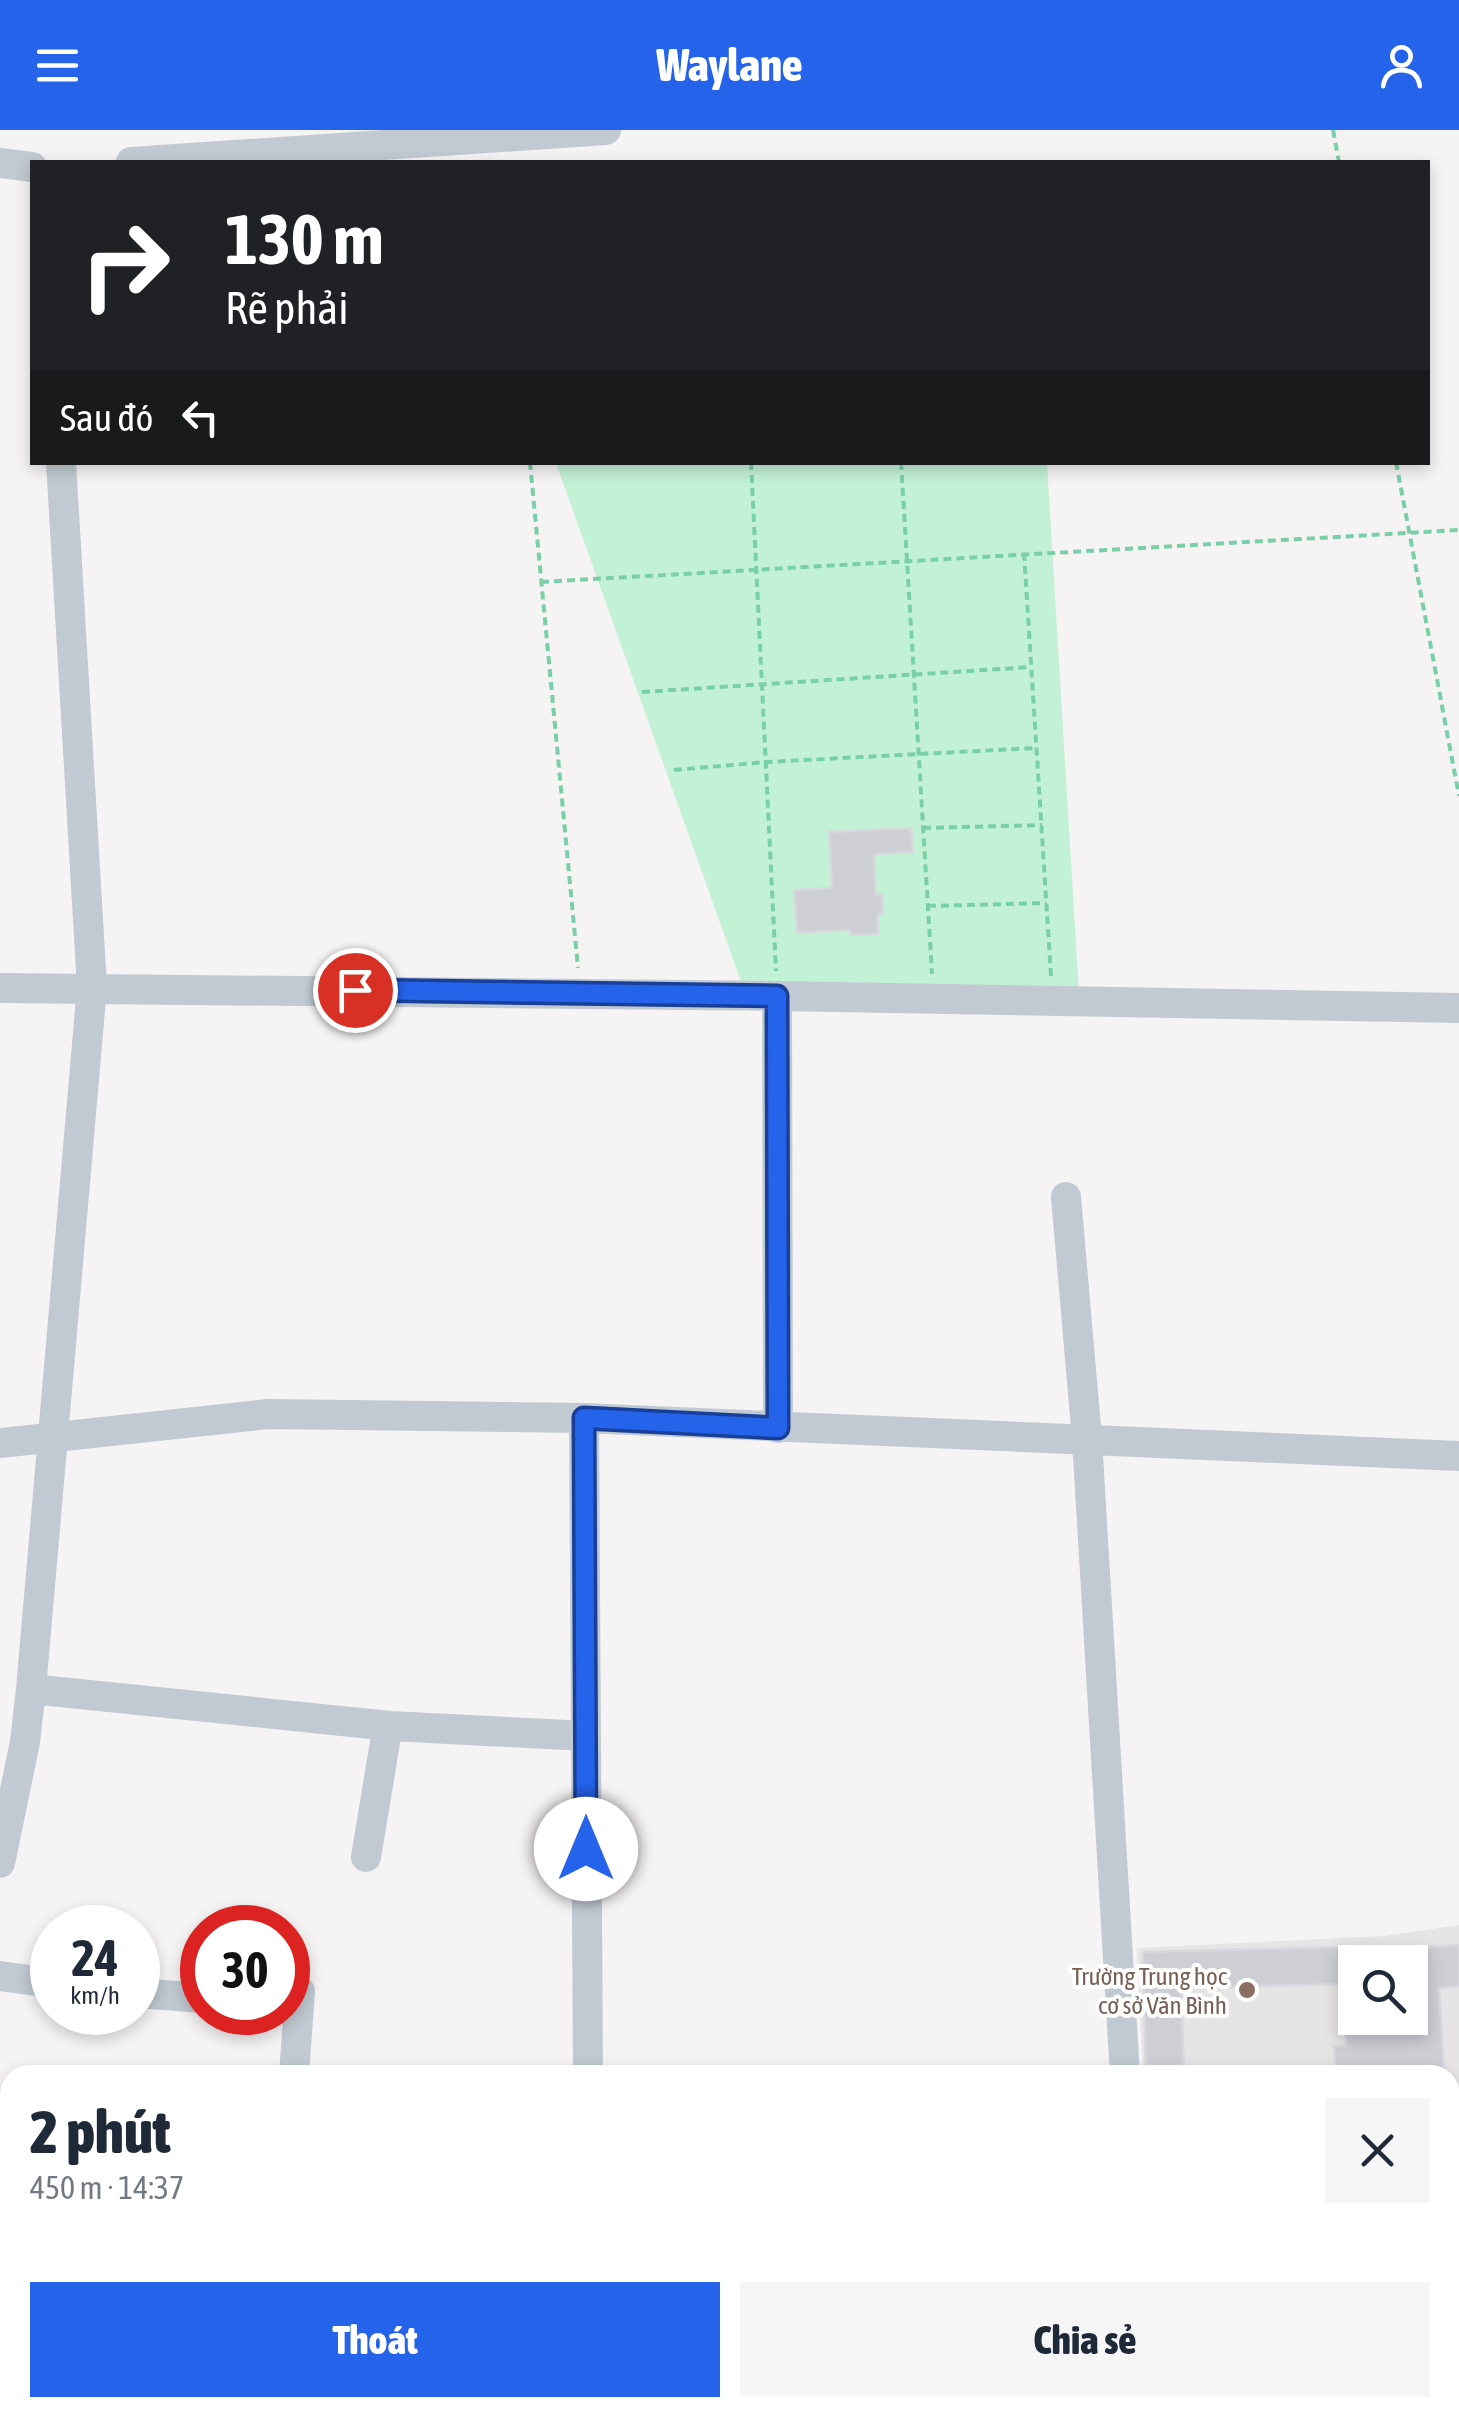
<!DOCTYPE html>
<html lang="vi">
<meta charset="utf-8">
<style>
body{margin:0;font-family:"Asap Condensed",sans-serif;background:#f6f6f7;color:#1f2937;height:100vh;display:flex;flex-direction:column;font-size:38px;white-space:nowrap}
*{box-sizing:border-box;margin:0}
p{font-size:32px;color:#747a83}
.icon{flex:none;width:55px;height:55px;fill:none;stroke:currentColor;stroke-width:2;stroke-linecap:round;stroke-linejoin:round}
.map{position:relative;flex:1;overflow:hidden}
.panel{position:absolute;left:0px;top:1935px;width:1460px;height:352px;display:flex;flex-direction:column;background:#fff;border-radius:30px 30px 0 0;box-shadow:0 5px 15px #0003}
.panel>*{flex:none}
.banner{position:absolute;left:30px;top:30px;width:1400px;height:305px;border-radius:0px;box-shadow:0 5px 15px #0003;background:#202124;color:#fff;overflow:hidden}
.controls{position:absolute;left:1338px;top:1815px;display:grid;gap:20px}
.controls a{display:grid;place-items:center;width:90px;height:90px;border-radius:0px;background:#fff;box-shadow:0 5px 15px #0003;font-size:50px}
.speed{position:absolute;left:30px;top:1775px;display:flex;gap:20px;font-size:50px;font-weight:700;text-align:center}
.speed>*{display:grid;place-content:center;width:130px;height:130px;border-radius:50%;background:#fff;box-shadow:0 5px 15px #0003;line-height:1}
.speed small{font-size:25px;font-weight:400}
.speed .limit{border:15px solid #d22;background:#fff;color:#111}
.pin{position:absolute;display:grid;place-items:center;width:85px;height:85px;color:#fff;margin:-42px;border:5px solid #fff;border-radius:50%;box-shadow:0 2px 10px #0007}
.me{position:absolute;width:110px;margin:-55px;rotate:0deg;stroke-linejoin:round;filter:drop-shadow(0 0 8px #0008)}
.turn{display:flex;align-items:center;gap:35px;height:210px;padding:0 30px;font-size:45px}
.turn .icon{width:130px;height:130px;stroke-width:2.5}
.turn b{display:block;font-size:70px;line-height:85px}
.then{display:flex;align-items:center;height:95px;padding:0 30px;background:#0003;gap:20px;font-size:38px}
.round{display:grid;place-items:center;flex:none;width:105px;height:105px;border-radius:0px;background:#f6f6f7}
.overview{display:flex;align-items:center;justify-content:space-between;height:170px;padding:0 30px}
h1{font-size:60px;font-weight:800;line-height:75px}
.cta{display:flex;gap:20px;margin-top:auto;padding:20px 30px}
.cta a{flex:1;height:115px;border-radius:0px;background:#2563eb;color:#fff;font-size:40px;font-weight:800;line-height:115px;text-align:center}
.cta a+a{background:#f6f6f7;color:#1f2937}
header{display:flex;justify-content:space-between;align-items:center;height:130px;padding:0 30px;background:#2563eb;color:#fff;font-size:45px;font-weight:800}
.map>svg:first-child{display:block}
</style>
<header><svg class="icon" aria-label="menu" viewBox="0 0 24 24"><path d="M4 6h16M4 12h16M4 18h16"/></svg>Waylane<svg class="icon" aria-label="person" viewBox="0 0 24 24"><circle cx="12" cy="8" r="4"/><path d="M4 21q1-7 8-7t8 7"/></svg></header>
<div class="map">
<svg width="1459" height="2287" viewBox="0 0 1459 2287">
<rect width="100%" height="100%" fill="#f5f3f3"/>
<path fill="#e6e4e5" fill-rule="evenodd" d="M 1459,1795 L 1459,2218 L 1450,2220 L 1450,1945 L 1143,1945 L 1137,1818 L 1384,1806 ZM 1355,1832 L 1410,1832 L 1410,1888 L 1355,1888 Z"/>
<path fill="#c3f1d5" d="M 556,333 L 1047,333 L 1079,864 L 744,860 Z"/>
<path fill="#cdcfd5" stroke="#d7d9de" stroke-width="2.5" d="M 911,698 L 913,722 L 874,724 L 876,765 L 882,765 L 883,783 L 878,784 L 878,804 L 850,805 L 850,800 L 797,803 L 794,760 L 832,758 L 829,702 Z
M 1459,1815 L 1459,1856 L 1439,1858 L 1444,1945 L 1336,1945 L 1334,1916 L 1346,1916 L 1345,1888 L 1410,1888 L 1410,1818 Z
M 1347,1817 L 1348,1854 L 1181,1858 L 1184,1945 L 1146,1945 L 1143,1822 Z"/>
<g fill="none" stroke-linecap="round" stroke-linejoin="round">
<path stroke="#7ad0a6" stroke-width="4" stroke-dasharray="8 5" stroke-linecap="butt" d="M 1333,0 L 1339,32
M 530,332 L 578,838
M 751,332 L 776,841
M 901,332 L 932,844
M 1396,332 L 1459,666
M 1024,423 L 1051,846
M 541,452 L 1459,400
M 642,562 L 1031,537
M 674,640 L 766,632 L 1036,618
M 923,698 L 1042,695
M 928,776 L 1046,773"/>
<path stroke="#c1cad2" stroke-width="30" d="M 131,32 L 606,0
M 0,33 L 32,37
M 0,858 L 777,866 L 1459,878
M 777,866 L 778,1298
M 1066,1067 L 1087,1309 L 1125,1945
M 584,1288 L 588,1945
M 0,1313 L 268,1284 L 584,1288 L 1459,1326
M 31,1559 L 390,1596
M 366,1727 L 387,1600 L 390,1596 L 586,1606
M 0,1733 L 25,1612 L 31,1559 L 92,857 L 61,332
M 0,1846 L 52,1853
M 138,1863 L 202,1868
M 294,1945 L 300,1861
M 0,2033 L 10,2035
M 1450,2236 L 1459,2233
M 433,2278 L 434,2287
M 1146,2278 L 1146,2287
M 188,2287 L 189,2278
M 582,2287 L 582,2278
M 1264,2287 L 1299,2278"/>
</g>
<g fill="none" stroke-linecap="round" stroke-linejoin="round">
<defs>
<path id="route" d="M 355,860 L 777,866 L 778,1298 L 584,1288 L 586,1719"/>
</defs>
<use href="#route" stroke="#184099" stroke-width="25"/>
<use href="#route" stroke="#2563eb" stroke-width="18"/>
</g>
<circle fill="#8d6e63" stroke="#fff" stroke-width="4" cx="1247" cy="1860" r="10"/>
<g text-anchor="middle" stroke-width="8" stroke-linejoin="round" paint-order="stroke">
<g font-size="25" fill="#785e54" stroke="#fff" text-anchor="end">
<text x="1227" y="1855">Trường Trung học<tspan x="1227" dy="29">cơ sở Văn Bình</tspan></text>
</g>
</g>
</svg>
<div class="controls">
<a><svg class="icon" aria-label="search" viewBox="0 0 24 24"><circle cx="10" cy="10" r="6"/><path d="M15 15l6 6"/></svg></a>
</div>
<div class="speed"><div>24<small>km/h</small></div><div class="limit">30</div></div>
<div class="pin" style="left:355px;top:860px;background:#d93025"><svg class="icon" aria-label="arrive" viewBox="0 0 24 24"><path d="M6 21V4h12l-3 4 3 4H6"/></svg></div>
<svg class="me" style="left:586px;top:1719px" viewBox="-20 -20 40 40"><circle r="19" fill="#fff"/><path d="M0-13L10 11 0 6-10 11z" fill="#2563eb"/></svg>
<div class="banner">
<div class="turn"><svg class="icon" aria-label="right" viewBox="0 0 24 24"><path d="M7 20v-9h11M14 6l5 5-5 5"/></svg><div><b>130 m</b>Rẽ phải</div></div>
<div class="then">Sau đó<svg class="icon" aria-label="left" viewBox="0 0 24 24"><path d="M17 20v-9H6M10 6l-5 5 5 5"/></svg></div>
</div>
<section class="panel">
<div class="overview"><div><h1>2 phút</h1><p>450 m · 14:37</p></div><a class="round"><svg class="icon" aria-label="close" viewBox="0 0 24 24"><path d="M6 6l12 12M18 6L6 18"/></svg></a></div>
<div class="cta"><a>Thoát</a><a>Chia sẻ</a></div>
</section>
</div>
